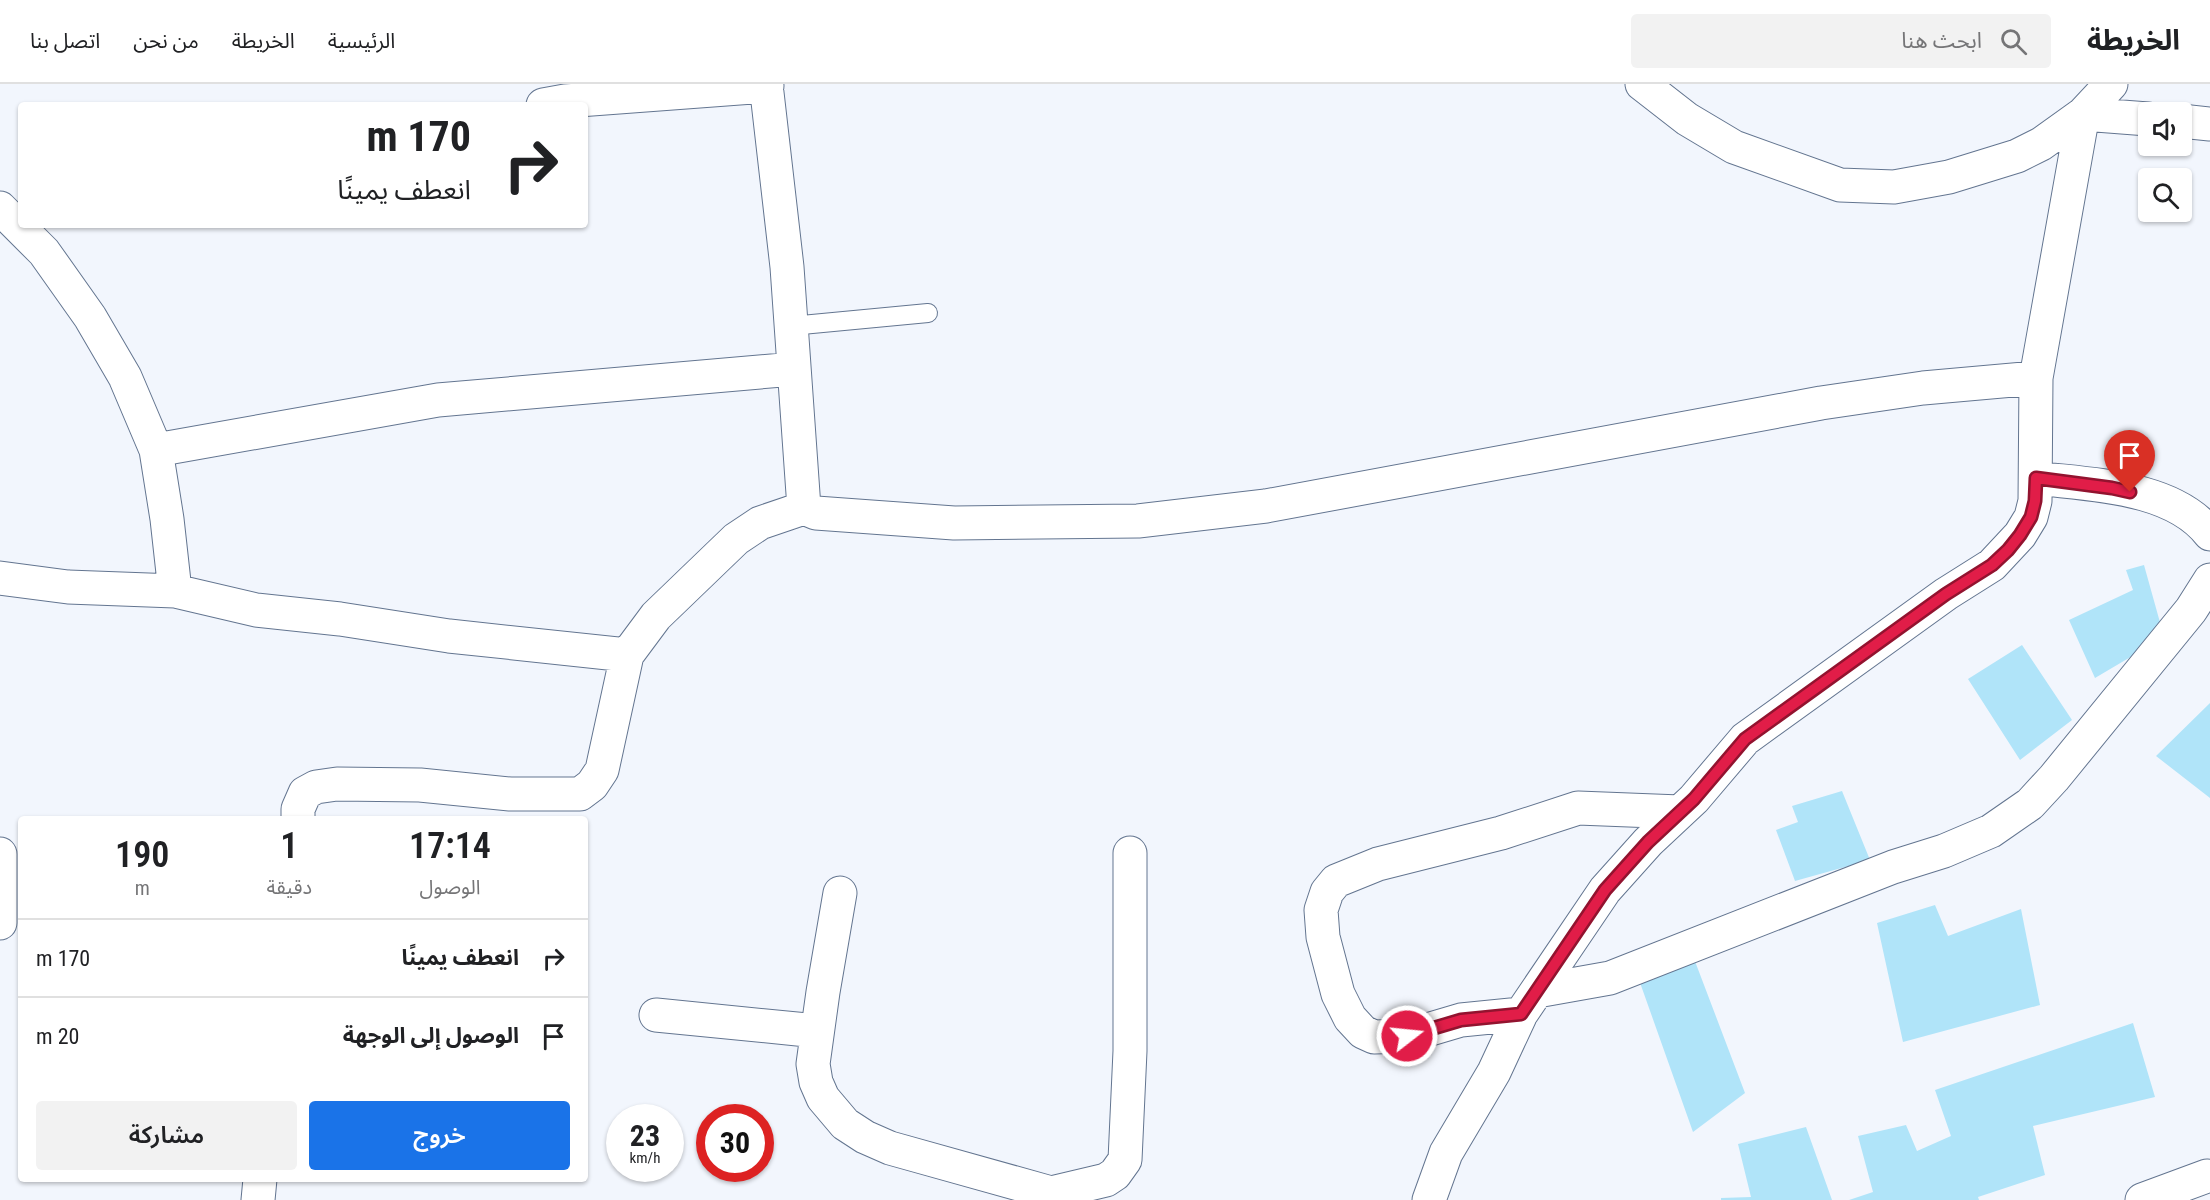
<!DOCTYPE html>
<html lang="ar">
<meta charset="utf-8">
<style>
body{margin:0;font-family:"Roboto Condensed","Noto Sans Arabic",sans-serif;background:#f2f2f2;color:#202124;direction:rtl;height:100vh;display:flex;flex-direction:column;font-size:22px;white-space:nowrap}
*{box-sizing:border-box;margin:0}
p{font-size:20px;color:#757577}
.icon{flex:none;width:33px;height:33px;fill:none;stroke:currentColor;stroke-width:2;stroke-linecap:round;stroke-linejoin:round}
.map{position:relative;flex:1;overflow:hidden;direction:ltr}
.side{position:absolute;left:18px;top:732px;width:570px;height:366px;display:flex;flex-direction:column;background:#fff;border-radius:6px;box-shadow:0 2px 4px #0004;direction:rtl}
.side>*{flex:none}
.hud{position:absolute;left:18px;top:18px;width:570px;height:126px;border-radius:6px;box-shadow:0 2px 4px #0004;direction:rtl;background:#fff;color:#202124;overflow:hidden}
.controls{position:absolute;left:2138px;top:18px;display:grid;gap:12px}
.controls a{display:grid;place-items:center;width:54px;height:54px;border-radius:6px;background:#fff;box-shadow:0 2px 4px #0004;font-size:30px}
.speed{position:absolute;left:606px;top:1020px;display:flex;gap:12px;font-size:30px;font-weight:700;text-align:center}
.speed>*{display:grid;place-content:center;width:78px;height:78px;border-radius:50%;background:#fff;box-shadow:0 2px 4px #0004;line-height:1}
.speed small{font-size:15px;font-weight:400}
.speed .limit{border:9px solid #d22;background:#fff;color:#111}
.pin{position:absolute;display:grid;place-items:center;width:51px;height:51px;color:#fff;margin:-62px -26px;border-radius:50% 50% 50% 0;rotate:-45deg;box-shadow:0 0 6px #0007}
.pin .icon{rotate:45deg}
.me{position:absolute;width:66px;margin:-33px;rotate:74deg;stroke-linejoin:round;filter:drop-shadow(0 0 4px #0008)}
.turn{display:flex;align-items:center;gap:21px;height:126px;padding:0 18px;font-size:27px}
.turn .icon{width:78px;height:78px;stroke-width:2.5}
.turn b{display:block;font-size:42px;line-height:51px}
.eta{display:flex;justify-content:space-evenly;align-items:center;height:102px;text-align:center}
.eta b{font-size:36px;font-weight:600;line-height:42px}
.button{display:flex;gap:12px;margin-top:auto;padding:12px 18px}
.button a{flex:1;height:69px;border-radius:6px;background:#1a73e8;color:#fff;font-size:24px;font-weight:600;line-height:69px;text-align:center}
.button a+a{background:#f2f2f2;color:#202124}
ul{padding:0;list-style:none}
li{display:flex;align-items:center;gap:18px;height:78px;padding:0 18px;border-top:2px solid #e0e0e0}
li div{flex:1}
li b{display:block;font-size:22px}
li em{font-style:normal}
header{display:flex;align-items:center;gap:36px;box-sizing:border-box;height:84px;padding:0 30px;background:#fff;border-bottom:2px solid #e0e0e0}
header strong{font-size:28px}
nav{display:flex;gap:33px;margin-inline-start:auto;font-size:21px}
.search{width:420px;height:54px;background:#f2f2f2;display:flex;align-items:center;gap:15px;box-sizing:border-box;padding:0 21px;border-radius:6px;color:#757577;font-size:22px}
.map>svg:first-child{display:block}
</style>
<header>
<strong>الخريطة</strong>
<div class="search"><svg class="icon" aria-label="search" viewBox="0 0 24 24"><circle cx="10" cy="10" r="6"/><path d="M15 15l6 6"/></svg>ابحث هنا</div>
<nav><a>الرئيسية</a><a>الخريطة</a><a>من نحن</a><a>اتصل بنا</a></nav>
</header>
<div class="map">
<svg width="2210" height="1116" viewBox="0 0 2210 1116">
<rect width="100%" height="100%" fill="#f2f6fd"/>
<path fill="#b0e4f9" d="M 2144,481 L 2161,542 L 2161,555 L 2095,594 L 2069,536 L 2133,506 L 2126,486 Z
M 2022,561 L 2072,636 L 2020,676 L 1968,595 Z
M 2210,619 L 2210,714 L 2156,672 Z
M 1842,707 L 1870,776 L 1795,797 L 1776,746 L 1798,738 L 1792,722 Z
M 1935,821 L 1948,852 L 2021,825 L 2040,921 L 1903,958 L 1877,839 Z
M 1693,872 L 1745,1009 L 1693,1048 L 1638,893 Z
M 2133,939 L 2155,1013 L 2033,1042 L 2045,1091 L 1978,1113 L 1979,1116 L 1849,1116 L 1873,1108 L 1858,1052 L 1906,1041 L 1917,1067 L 1951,1052 L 1935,1006 Z
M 1806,1043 L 1832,1116 L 1721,1116 L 1721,1114 L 1751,1113 L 1738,1060 Z"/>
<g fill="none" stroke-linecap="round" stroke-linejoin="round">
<defs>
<path id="service" d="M 791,242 L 928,229"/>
<path id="minor" d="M 766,0 L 787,183 L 804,424 L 816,429 L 954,439 L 1138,437 L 1266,422 L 1821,319 L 1923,304 L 2036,294 L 2035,417 L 2031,433 L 2020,451 L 1992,481 L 1946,510 L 1745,655 L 1694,715 L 1648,758 L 1605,806 L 1521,930 L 1494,988 L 1446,1069 L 1429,1116
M 1642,0 L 1687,35 L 1734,63 L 1840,101 L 1894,103 L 1949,93 L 2017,72 L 2041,60 L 2083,30 L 2111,0
M 543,21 L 565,17 L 767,2
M 2181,37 L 2210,40
M 0,124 L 44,168 L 90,233 L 125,293 L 156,366 L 167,435 L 175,507
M 2036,294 L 2083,30 L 2148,35
M 156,366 L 438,316 L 794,285
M 2036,394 C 2092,401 2173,402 2210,450
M 0,494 L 68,503 L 175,507 L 256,526 L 340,535 L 449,552 L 627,571 L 656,532 L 736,455 L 760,439 L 804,424
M 298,735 L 298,725 L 305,709 L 316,703 L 337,700 L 420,701 L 510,710 L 580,710 L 592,701 L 602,686 L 627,571
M 0,770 L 0,839
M 840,809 L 823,908 L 813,980 L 816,998 L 823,1014 L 845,1040 L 865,1053 L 890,1064 L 1051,1109 L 1049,1116
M 1537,907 L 1610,894 L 1893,783 L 1944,767 L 1991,747 L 2030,720 L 2054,694 L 2191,526 L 2210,496
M 1521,930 L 1461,936 L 1407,952 L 1374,953 L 1363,948 L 1350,934 L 1338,910 L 1323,853 L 1321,826 L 1327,808 L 1336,797 L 1378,780 L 1501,749 L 1578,724 L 1680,728
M 656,931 L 817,947
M 1051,1109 L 1106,1096 L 1115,1090 L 1125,1076 L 1130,967 L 1130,769
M 258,1116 L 260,1095
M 2142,1116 L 2207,1092"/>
</defs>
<use href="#service" stroke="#637590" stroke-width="20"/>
<use href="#minor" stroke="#637590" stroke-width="35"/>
<use href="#service" stroke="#fff" stroke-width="18"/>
<use href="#minor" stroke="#fff" stroke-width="33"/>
</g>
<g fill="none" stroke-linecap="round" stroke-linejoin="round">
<defs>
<path id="route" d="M 1407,952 L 1461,936 L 1521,930 L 1605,806 L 1648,758 L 1694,715 L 1745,655 L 1946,510 L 1992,481 L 2008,466 L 2020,451 L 2031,433 L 2035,417 L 2036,394 L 2112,404 L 2130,408"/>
</defs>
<use href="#route" stroke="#92132f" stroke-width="15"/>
<use href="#route" stroke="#e11d48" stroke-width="10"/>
</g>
</svg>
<div class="controls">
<a><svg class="icon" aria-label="sound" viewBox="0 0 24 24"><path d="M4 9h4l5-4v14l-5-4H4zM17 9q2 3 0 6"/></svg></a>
<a><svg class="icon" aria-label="search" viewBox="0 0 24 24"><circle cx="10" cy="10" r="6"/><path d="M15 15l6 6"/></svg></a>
</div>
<div class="speed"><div>23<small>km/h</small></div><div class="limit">30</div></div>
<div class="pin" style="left:2130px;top:408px;background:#d93025"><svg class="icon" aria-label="arrive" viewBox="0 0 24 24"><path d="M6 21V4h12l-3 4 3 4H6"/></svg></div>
<svg class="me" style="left:1407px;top:952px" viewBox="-20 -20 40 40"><circle r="17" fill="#e11d48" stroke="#fff" stroke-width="3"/><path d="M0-11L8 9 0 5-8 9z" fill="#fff"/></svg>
<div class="hud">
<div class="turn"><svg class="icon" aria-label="right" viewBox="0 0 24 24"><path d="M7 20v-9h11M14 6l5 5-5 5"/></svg><div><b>170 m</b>انعطف يمينًا</div></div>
</div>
<section class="side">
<div class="eta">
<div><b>17:14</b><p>الوصول</p></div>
<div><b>1</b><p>دقيقة</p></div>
<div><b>190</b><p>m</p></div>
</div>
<ul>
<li><svg class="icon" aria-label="right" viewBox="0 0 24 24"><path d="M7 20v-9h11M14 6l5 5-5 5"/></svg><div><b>انعطف يمينًا</b></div><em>170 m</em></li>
<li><svg class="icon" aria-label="arrive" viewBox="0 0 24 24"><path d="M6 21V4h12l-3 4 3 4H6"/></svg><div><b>الوصول إلى الوجهة</b></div><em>20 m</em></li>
</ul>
<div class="button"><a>خروج</a><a>مشاركة</a></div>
</section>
</div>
